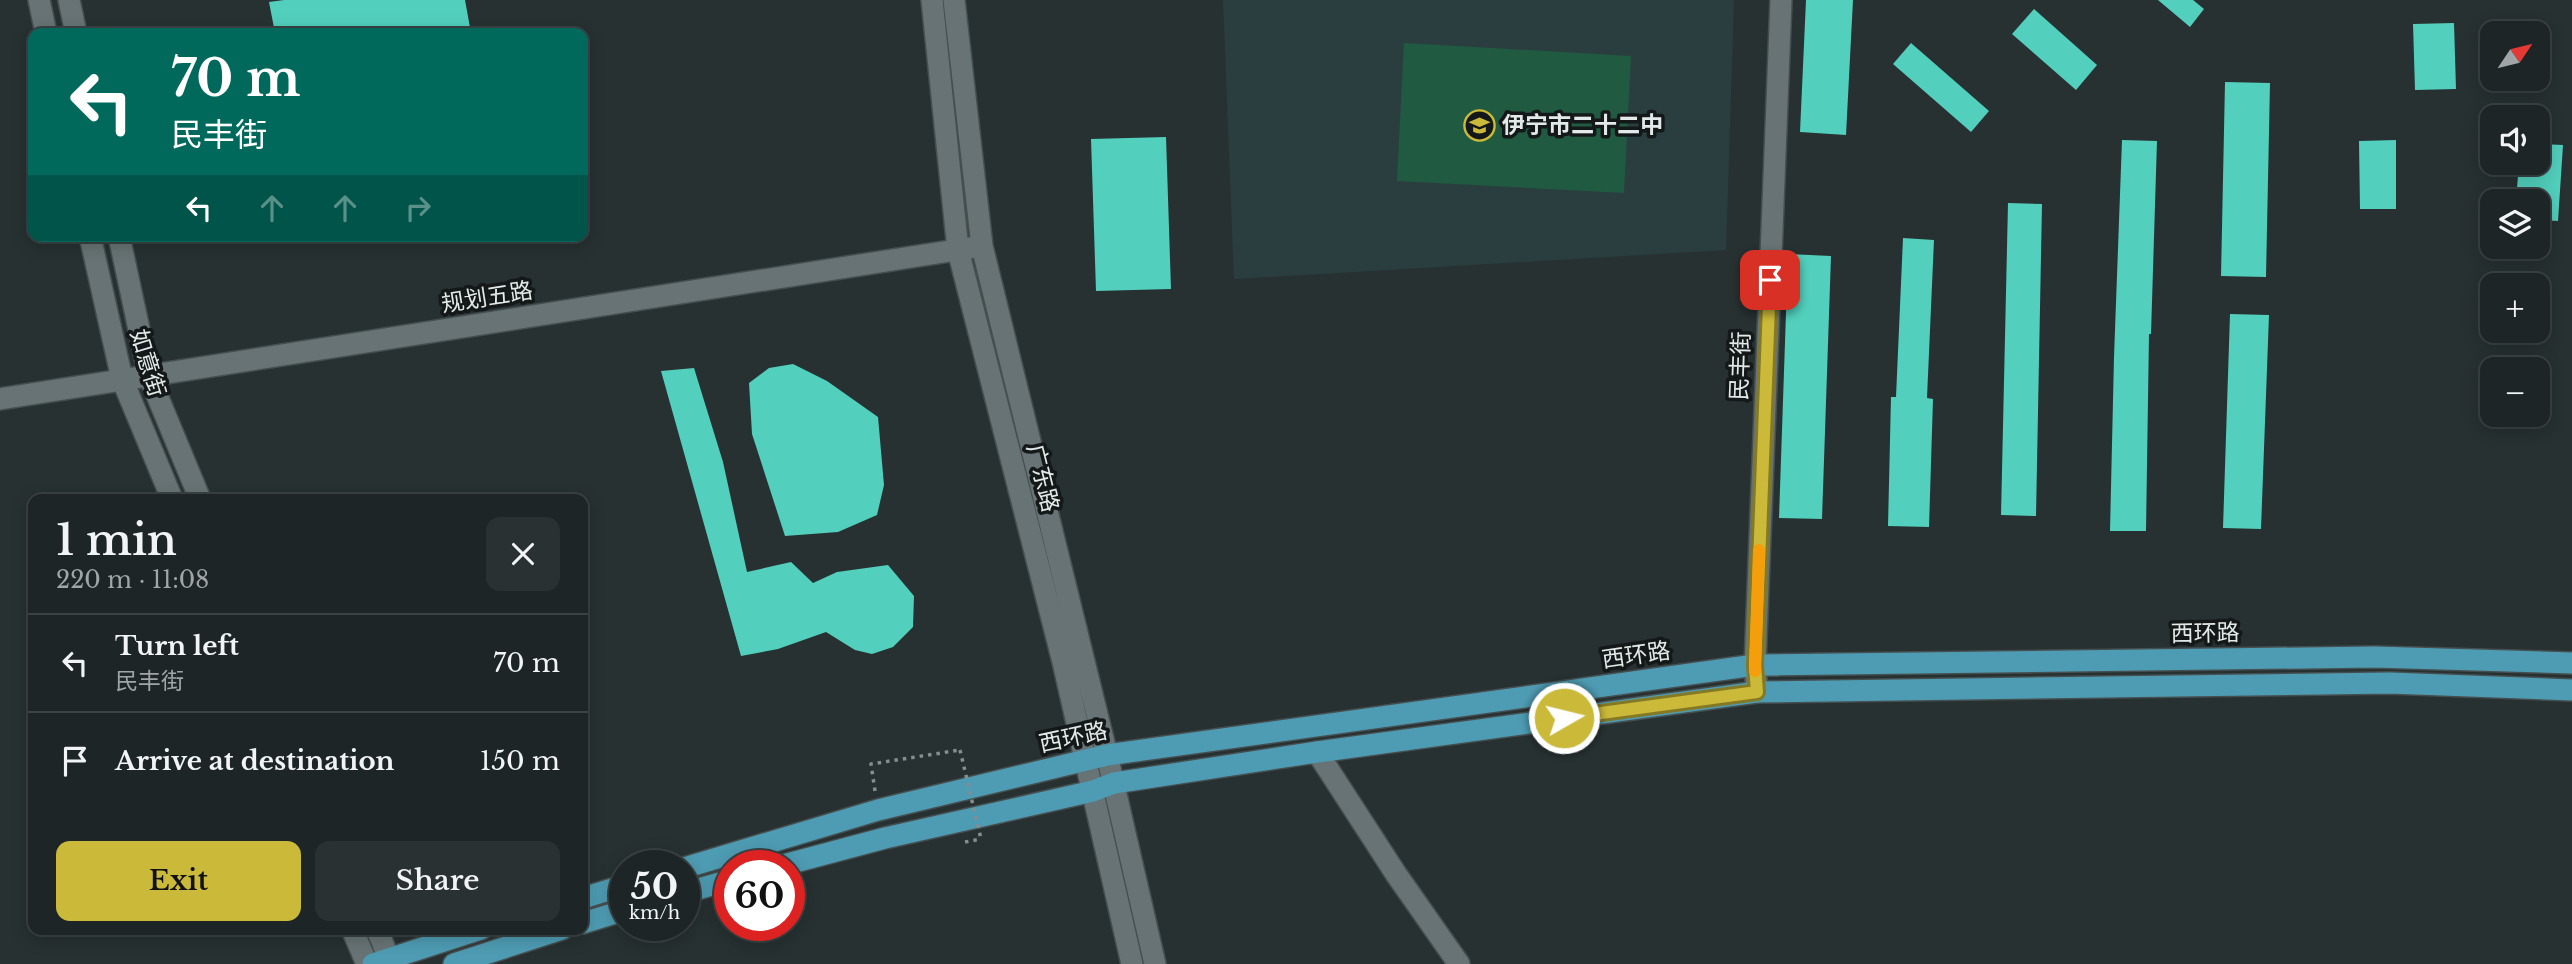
<!DOCTYPE html>
<meta charset="utf-8">
<style>
body{margin:0;font-family:"Libre Baskerville","Noto Sans SC",serif;background:#2a3132;color:#f1f3f6;height:100vh;display:flex;flex-direction:column;font-size:26px;white-space:nowrap}
*{box-sizing:border-box;margin:0}
p{font-size:23px;color:#a0a5a7}
.icon{flex:none;width:38px;height:38px;fill:none;stroke:currentColor;stroke-width:2;stroke-linecap:round;stroke-linejoin:round}
.map{position:relative;flex:1;overflow:hidden}
.panel{position:absolute;left:28px;top:494px;width:560px;height:441px;display:flex;flex-direction:column;background:#1d2526;border-radius:14px;box-shadow:0 4px 18px #0003,0 0 0 2px #3b4243}
.panel>*{flex:none}
.hud{position:absolute;left:28px;top:28px;width:560px;height:214px;border-radius:14px;box-shadow:0 4px 18px #0003,0 0 0 2px #3b4243;background:#00695c;color:#fff;overflow:hidden}
.needle{width:46px;rotate:55deg}
.fabs{position:absolute;left:2480px;top:21px;display:grid;gap:14px}
.fabs a{display:grid;place-items:center;width:70px;height:70px;border-radius:14px;background:#1d2526;box-shadow:0 4px 18px #0003,0 0 0 2px #3b4243;font-size:35px}
.speed{position:absolute;left:609px;top:850px;display:flex;gap:14px;font-size:35px;font-weight:700;text-align:center}
.speed>*{display:grid;place-content:center;width:91px;height:91px;border-radius:50%;background:#1d2526;box-shadow:0 4px 18px #0003,0 0 0 2px #3b4243;line-height:1}
.speed small{font-size:18px;font-weight:400}
.speed .limit{border:10px solid #d22;background:#fff;color:#111}
.pin{position:absolute;display:grid;place-items:center;width:60px;height:60px;color:#fff;margin:-30px;border-radius:14px;box-shadow:0 4px 10px #0006}
.me{position:absolute;width:77px;margin:-38px;rotate:82deg;stroke-linejoin:round;filter:drop-shadow(0 0 5px #0008)}
.turn{display:flex;align-items:center;gap:24px;height:147px;padding:0 28px;font-size:32px}
.turn .icon{width:91px;height:91px;stroke-width:2.5}
.turn b{display:block;font-size:49px;line-height:60px}
.lanes{display:flex;align-items:center;height:66px;padding:0 28px;background:#0003;justify-content:center;gap:35px;direction:ltr}
.lanes .off{opacity:.35}
.round{display:grid;place-items:center;flex:none;width:74px;height:74px;border-radius:14px;background:#2a3132}
.headline{display:flex;align-items:center;justify-content:space-between;height:119px;padding:0 28px}
h1{font-size:42px;font-weight:600;line-height:52px}
.cta{display:flex;gap:14px;margin-top:auto;padding:14px 28px}
.cta a{flex:1;height:80px;border-radius:14px;background:#cbba39;color:#111;font-size:28px;font-weight:600;line-height:80px;text-align:center}
.cta a+a{background:#2a3132;color:#f1f3f6}
ul{padding:0;list-style:none}
li{display:flex;align-items:center;gap:21px;height:98px;padding:0 28px;border-top:2px solid #3b4243}
li div{flex:1}
li b{display:block;font-size:26px}
li em{font-style:normal}
.map>svg:first-child{display:block}
</style>
<div class="map">
<svg width="2572" height="964" viewBox="0 0 2572 964">
<rect width="100%" height="100%" fill="#273132"/>
<path fill="#2b3e3f" d="M 1223,0 L 1734,0 L 1726,250 L 1234,279 Z"/>
<path fill="#205a41" d="M 1404,43 L 1631,56 L 1624,193 L 1397,181 Z"/>
<path fill="#52cfbd" d="M 284,0 L 465,0 L 471,33 L 275,33 L 269,2 Z
M 1806,0 L 1853,0 L 1846,135 L 1800,132 Z
M 2158,0 L 2193,0 L 2204,9 L 2190,27 Z
M 2034,9 L 2097,65 L 2076,90 L 2012,34 Z
M 2454,23 L 2456,89 L 2415,90 L 2413,24 Z
M 1911,43 L 1989,111 L 1971,132 L 1893,64 Z
M 2225,82 L 2270,83 L 2266,277 L 2221,276 Z
M 1166,137 L 1171,289 L 1096,291 L 1091,139 Z
M 2122,140 L 2157,141 L 2151,334 L 2149,334 L 2146,531 L 2110,531 L 2114,357 Z
M 2396,140 L 2396,209 L 2360,209 L 2359,141 Z
M 2538,144 L 2563,145 L 2558,221 L 2538,220 L 2538,201 L 2516,201 L 2519,163 L 2538,163 Z
M 2008,203 L 2042,204 L 2036,516 L 2001,515 Z
M 1903,238 L 1934,240 L 1927,398 L 1933,399 L 1929,527 L 1888,526 L 1891,397 L 1896,397 Z
M 1788,254 L 1831,256 L 1822,519 L 1779,518 Z
M 2230,314 L 2269,315 L 2261,529 L 2223,528 Z
M 793,364 L 827,381 L 878,417 L 884,485 L 877,515 L 838,532 L 785,536 L 752,434 L 749,383 L 769,368 Z
M 694,368 L 723,462 L 747,572 L 791,562 L 813,583 L 837,572 L 888,565 L 914,596 L 913,627 L 893,647 L 872,654 L 855,650 L 826,632 L 778,649 L 741,656 L 661,371 Z"/>
<g fill="none" stroke-linecap="round" stroke-linejoin="round">
<defs>
<path id="minor" d="M 39,0 L 46,33
M 69,0 L 76,33
M 932,0 L 958,250 L 1063,662 L 1132,964
M 954,0 L 982,246 L 1107,755 L 1155,964
M 90,236 L 122,379 L 172,499
M 119,236 L 149,376 L 200,499
M 0,399 L 982,246
M 1757,692 L 1755,665 L 1781,0
M 1317,752 L 1396,874 L 1459,964
M 352,929 L 367,964
M 377,929 L 391,964"/>
<path id="major" d="M 780,866 L 885,838 L 1093,791 L 1114,783 L 1317,752 L 1757,692 L 2390,683 L 2572,690
M 684,868 L 878,810 L 1107,755 L 1755,665 L 2375,657 L 2572,663
M 684,893 L 730,880
M 583,898 L 625,885
M 583,923 L 625,910
M 373,964 L 481,929
M 454,964 L 562,929"/>
</defs>
<use href="#minor" stroke="#464f50" stroke-width="24"/>
<use href="#major" stroke="#464f50" stroke-width="24"/>
<path stroke="#858d8e" stroke-width="3.5" stroke-dasharray="3.5 5" stroke-linecap="butt" d="M 875,791 L 871,764 L 960,750
M 965,842 L 981,839"/>
<use href="#minor" stroke="#677374" stroke-width="21"/>
<use href="#major" stroke="#4e9cb3" stroke-width="21"/>
<path stroke="#858d8e" stroke-width="3.5" stroke-dasharray="3.5 5" stroke-linecap="butt" d="M 960,750 L 981,839"/>
</g>
<g fill="none" stroke-linecap="round" stroke-linejoin="round">
<defs>
<path id="route" d="M 1564,718 L 1757,692 L 1755,665 L 1770,280"/>
</defs>
<use href="#route" stroke="#847925" stroke-width="18"/>
<use href="#route" stroke="#cbba39" stroke-width="12"/>
<path stroke="#f59e0b" stroke-width="12" d="M 1755,671 L 1759,550"/>
</g>
<defs>
<symbol id="school-ring" viewBox="-11 -11 22 22"><circle r="9.5" fill="#141819" stroke="#cbba39" stroke-width="1.5"/><path d="M0-5L7-2L0 1L-7-2ZM-4 1L0 2.5L4 1V4Q0 6-4 4Z" fill="#cbba39"/></symbol>
</defs>
<g fill-rule="evenodd">
<use href="#school-ring" x="1462" y="108" width="35" height="35"/>
</g>
<g text-anchor="middle" stroke-width="7" stroke-linejoin="round" paint-order="stroke">
<g font-size="23" font-weight="bold" fill="#e2e9e9" stroke="#141819" text-anchor="start">
<text x="1502" y="133">伊宁市二十二中</text>
</g>
<g font-size="23" fill="#e2e9e9" stroke="#141819">
<text transform="translate(487 297) rotate(-9)" y="8">规划五路</text>
<text transform="translate(148 363) rotate(73)" y="8">如意街</text>
<text transform="translate(1740 366) rotate(-88)" y="8">民丰街</text>
<text transform="translate(1043 478) rotate(76)" y="8">广东路</text>
<text transform="translate(2205 633) rotate(-1)" y="8">西环路</text>
<text transform="translate(1636 655) rotate(-8)" y="8">西环路</text>
<text transform="translate(1073 737) rotate(-12)" y="8">西环路</text>
</g>
</g>
</svg>
<div class="fabs">
<a><svg class="needle" viewBox="-14 -14 28 28"><path d="M0-13l5 13h-10z" fill="#e53935"/><path d="M0 13l5-13h-10z" fill="#a0a5a7"/></svg></a>
<a><svg class="icon" aria-label="sound" viewBox="0 0 24 24"><path d="M4 9h4l5-4v14l-5-4H4zM17 9q2 3 0 6"/></svg></a>
<a><svg class="icon" aria-label="layers" viewBox="0 0 24 24"><path d="M12 4l9 5-9 5-9-5zM3 14l9 5 9-5"/></svg></a>
<a>+</a>
<a>−</a>
</div>
<div class="speed"><div>50<small>km/h</small></div><div class="limit">60</div></div>
<div class="pin" style="left:1770px;top:280px;background:#d93025"><svg class="icon" aria-label="arrive" viewBox="0 0 24 24"><path d="M6 21V4h12l-3 4 3 4H6"/></svg></div>
<svg class="me" style="left:1564px;top:718px" viewBox="-20 -20 40 40"><circle r="17" fill="#cbba39" stroke="#fff" stroke-width="3"/><path d="M0-11L8 9 0 5-8 9z" fill="#fff"/></svg>
<div class="hud">
<div class="turn"><svg class="icon" aria-label="left" viewBox="0 0 24 24"><path d="M17 20v-9H6M10 6l-5 5 5 5"/></svg><div><b>70 m</b>民丰街</div></div>
<div class="lanes"><svg class="icon" aria-label="left" viewBox="0 0 24 24"><path d="M17 20v-9H6M10 6l-5 5 5 5"/></svg><svg class="icon off" aria-label="ahead" viewBox="0 0 24 24"><path d="M12 20V5M6 11l6-6 6 6"/></svg><svg class="icon off" aria-label="ahead" viewBox="0 0 24 24"><path d="M12 20V5M6 11l6-6 6 6"/></svg><svg class="icon off" aria-label="right" viewBox="0 0 24 24"><path d="M7 20v-9h11M14 6l5 5-5 5"/></svg></div>
</div>
<section class="panel">
<div class="headline"><div><h1>1 min</h1><p>220 m · 11:08</p></div><a class="round"><svg class="icon" aria-label="close" viewBox="0 0 24 24"><path d="M6 6l12 12M18 6L6 18"/></svg></a></div>
<ul>
<li><svg class="icon" aria-label="left" viewBox="0 0 24 24"><path d="M17 20v-9H6M10 6l-5 5 5 5"/></svg><div><b>Turn left</b><p>民丰街</p></div><em>70 m</em></li>
<li><svg class="icon" aria-label="arrive" viewBox="0 0 24 24"><path d="M6 21V4h12l-3 4 3 4H6"/></svg><div><b>Arrive at destination</b></div><em>150 m</em></li>
</ul>
<div class="cta"><a>Exit</a><a>Share</a></div>
</section>
</div>
